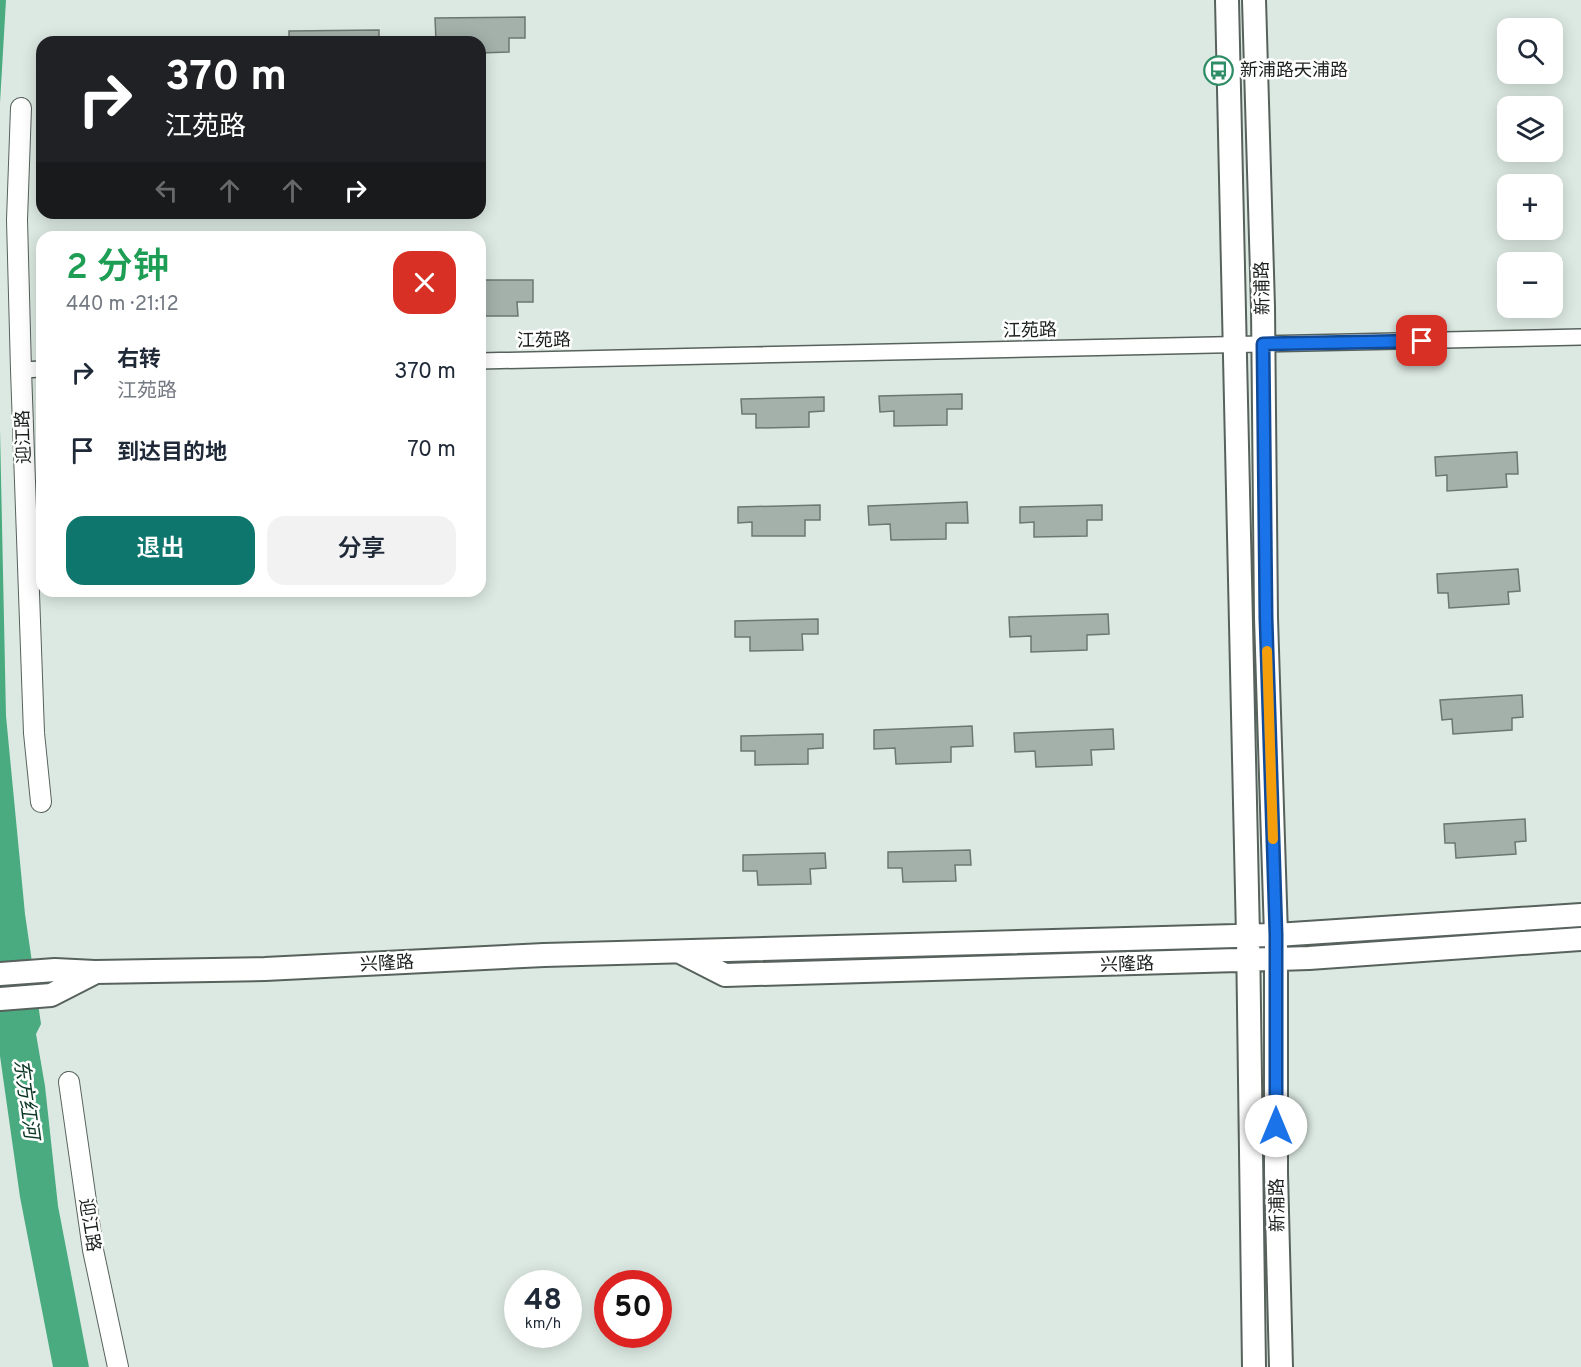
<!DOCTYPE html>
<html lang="zh">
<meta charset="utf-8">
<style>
body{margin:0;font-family:Overpass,"Noto Sans SC",sans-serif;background:#f2f2f3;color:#1f2937;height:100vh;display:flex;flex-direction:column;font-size:22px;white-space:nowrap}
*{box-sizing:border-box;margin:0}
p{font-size:20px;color:#747a83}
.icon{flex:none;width:33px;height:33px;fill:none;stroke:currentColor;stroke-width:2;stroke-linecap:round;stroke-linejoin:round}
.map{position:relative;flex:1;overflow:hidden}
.details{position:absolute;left:36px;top:231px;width:450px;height:366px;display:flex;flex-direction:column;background:#fff;border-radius:18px;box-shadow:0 3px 15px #0003}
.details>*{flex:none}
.guide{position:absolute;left:36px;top:36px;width:450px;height:183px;border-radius:18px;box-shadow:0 3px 15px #0003;background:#202124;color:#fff;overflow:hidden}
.fabs{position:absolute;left:1497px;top:18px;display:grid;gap:12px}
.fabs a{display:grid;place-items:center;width:66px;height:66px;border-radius:12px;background:#fff;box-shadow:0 3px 15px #0003;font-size:30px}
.speed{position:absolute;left:504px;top:1270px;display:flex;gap:12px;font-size:30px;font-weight:700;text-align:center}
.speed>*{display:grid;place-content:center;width:78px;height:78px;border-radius:50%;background:#fff;box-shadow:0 3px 15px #0003;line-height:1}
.speed small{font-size:15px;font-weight:400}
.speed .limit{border:9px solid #d22;background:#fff;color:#111}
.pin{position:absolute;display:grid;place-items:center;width:51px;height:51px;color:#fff;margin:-26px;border-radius:12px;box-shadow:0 3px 9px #0006}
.me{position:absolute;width:66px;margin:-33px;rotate:0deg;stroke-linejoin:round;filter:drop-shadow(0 0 4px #0008)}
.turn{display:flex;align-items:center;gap:21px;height:126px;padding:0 30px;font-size:27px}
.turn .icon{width:78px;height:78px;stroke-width:2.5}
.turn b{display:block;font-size:42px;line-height:51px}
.lanes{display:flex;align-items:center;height:57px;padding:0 30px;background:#0003;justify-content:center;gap:30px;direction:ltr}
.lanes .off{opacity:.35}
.round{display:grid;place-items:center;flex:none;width:63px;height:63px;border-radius:18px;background:#f2f2f3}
.overview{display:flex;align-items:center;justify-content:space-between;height:102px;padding:0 30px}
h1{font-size:36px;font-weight:600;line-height:45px;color:#1e9e55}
.button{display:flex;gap:12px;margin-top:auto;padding:12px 30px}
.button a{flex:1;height:69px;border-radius:18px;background:#0f766e;color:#fff;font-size:24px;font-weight:600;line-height:69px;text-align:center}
.button a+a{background:#f2f2f3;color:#1f2937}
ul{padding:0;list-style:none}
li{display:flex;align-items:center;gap:18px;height:78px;padding:0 30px}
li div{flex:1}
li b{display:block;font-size:22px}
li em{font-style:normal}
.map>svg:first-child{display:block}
</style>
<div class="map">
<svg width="1581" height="1367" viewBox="0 0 1581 1367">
<rect width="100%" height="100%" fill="#dce9e2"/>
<path fill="#49ab7f" d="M 0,0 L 6,0 L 0,103 Z
M 0,429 L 6,716 L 25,914 L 41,1024 L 36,1034 L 45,1086 L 58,1206 L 89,1367 L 53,1367 L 20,1197 L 0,1056 Z"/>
<path fill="#a4b1aa" stroke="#6b7770" stroke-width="1.5" d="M 525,17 L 525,38 L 509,38 L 509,52 L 480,53 L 480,42 L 436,41 L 435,18 Z
M 379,30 L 379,42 L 289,42 L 289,31 Z
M 480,280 L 533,280 L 533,302 L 517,302 L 518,316 L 480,316 Z
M 962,394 L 962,409 L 947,409 L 947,425 L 894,426 L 894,411 L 880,412 L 879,396 Z
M 824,397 L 824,411 L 809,412 L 809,427 L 756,428 L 756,414 L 742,414 L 741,399 Z
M 1517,452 L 1518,474 L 1506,474 L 1507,487 L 1447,491 L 1447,475 L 1436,476 L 1435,457 Z
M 967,502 L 968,523 L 946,523 L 946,539 L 891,540 L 890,524 L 869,525 L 868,506 Z
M 820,505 L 820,520 L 805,520 L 805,536 L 752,536 L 752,522 L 738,523 L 738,507 Z
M 1102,505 L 1102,520 L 1087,520 L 1087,536 L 1034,537 L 1034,522 L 1020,523 L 1020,507 Z
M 1518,569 L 1520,591 L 1508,592 L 1509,604 L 1449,608 L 1448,593 L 1438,593 L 1437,574 Z
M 1108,614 L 1109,634 L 1087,635 L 1087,650 L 1031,652 L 1031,636 L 1010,637 L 1009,617 Z
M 818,619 L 818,634 L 802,634 L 803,650 L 750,651 L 750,637 L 735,637 L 735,621 Z
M 1522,695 L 1523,717 L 1512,718 L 1512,730 L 1453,734 L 1452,719 L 1442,720 L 1440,700 Z
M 972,726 L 973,746 L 951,747 L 951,762 L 896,764 L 895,748 L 874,749 L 874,730 Z
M 1113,729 L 1114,749 L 1091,750 L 1092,765 L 1036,767 L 1035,751 L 1015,752 L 1014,733 Z
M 823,734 L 823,748 L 808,749 L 808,764 L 755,765 L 755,751 L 741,751 L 741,736 Z
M 1525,819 L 1526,841 L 1515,842 L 1516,854 L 1456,858 L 1455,843 L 1445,843 L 1444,824 Z
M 970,850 L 971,865 L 955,865 L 956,881 L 903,882 L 902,868 L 888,868 L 888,852 Z
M 825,853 L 826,868 L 810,869 L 811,884 L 758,885 L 757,871 L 743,871 L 743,855 Z"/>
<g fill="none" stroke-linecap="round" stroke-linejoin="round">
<defs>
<path id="minor" d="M 480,361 L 1581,337
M 21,370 L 42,369"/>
<path id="tertiary" d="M 21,108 L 17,220 L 21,370 L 34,733 L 41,802
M 69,1082 L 93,1250 L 118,1367"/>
<path id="secondary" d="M 1227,0 L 1248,936 L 1254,1367
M 1254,0 L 1263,307 L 1266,618 L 1276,935 L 1276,1173 L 1281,1367
M 680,952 L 725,975 L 1309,958 L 1581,939
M 0,974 L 55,970 L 95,972 L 265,969 L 544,955 L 1276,935 L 1581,915
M 0,999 L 51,995 L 94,973"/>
</defs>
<use href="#minor" stroke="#57625c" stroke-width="18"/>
<use href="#tertiary" stroke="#57625c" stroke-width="22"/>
<use href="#secondary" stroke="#57625c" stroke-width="26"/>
<use href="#minor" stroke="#fff" stroke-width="15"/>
<use href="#tertiary" stroke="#fff" stroke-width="20"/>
<use href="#secondary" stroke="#fff" stroke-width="22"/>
</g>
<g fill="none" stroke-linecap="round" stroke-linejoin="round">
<defs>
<path id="route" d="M 1276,1126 L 1276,935 L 1266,618 L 1263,344 L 1422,341"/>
</defs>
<use href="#route" stroke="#114b97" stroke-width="15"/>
<use href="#route" stroke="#1a73e8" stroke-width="10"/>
<path stroke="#f59e0b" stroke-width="10" d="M 1267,651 L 1273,839"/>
</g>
<defs>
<symbol id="bus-ring" viewBox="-11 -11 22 22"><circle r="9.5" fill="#fff" stroke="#2e8d65" stroke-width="1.5"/><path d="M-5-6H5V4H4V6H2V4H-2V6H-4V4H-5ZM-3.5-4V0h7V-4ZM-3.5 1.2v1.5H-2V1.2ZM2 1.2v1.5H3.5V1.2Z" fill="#2e8d65"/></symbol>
</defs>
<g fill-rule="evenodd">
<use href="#bus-ring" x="1202" y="54" width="33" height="33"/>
</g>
<g text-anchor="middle" stroke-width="5" stroke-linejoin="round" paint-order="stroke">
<g font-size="18" fill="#1a1f1c" stroke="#fff" text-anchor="start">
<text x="1240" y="76">新浦路·天浦路</text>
</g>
<g font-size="18" fill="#1a1f1c" stroke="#fff">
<text transform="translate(1262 288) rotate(-91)" y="6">新浦路</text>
<text transform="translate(1030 330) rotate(-1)" y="6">江苑路</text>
<text transform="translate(544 340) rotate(-1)" y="6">江苑路</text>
<text transform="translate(23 437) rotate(-92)" y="6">迎江路</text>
<text transform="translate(387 963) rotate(-3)" y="6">兴隆路</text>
<text transform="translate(1127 964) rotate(-2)" y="6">兴隆路</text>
<text transform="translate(1277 1205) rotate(-91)" y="6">新浦路</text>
<text transform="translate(90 1225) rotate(81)" y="6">迎江路</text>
</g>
<g font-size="20" font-style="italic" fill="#0b3725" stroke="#fff">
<text transform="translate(27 1099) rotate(82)" y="7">东方红河</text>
</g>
</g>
</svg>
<div class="fabs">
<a><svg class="icon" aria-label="search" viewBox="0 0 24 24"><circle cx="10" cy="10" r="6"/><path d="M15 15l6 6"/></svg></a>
<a><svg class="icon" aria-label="layers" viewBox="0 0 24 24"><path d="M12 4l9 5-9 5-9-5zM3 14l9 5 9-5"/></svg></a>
<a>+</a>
<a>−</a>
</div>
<div class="speed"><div>48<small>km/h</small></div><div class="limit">50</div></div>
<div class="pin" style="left:1422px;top:341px;background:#d93025"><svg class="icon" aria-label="arrive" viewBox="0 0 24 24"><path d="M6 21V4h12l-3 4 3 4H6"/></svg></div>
<svg class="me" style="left:1276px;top:1126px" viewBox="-20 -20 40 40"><circle r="19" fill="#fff"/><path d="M0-13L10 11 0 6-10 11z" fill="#1a73e8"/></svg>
<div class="guide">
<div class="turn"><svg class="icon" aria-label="right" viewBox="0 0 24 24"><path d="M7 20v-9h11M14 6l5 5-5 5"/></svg><div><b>370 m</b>江苑路</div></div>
<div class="lanes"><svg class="icon off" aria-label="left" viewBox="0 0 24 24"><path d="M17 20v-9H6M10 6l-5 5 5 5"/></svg><svg class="icon off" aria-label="ahead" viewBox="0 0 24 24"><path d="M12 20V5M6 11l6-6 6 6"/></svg><svg class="icon off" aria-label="ahead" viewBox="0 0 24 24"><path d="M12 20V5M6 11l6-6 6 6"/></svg><svg class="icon" aria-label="right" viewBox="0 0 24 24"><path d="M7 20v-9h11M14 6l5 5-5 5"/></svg></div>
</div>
<section class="details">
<div class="overview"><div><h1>2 分钟</h1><p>440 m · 21:12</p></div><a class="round" style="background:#d93025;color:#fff"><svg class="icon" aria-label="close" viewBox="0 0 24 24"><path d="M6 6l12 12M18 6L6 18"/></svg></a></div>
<ul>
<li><svg class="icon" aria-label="right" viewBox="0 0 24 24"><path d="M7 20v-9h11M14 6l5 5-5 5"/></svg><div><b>右转</b><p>江苑路</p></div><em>370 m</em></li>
<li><svg class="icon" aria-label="arrive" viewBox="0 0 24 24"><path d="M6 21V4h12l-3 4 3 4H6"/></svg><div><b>到达目的地</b></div><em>70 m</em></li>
</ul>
<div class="button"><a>退出</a><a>分享</a></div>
</section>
</div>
